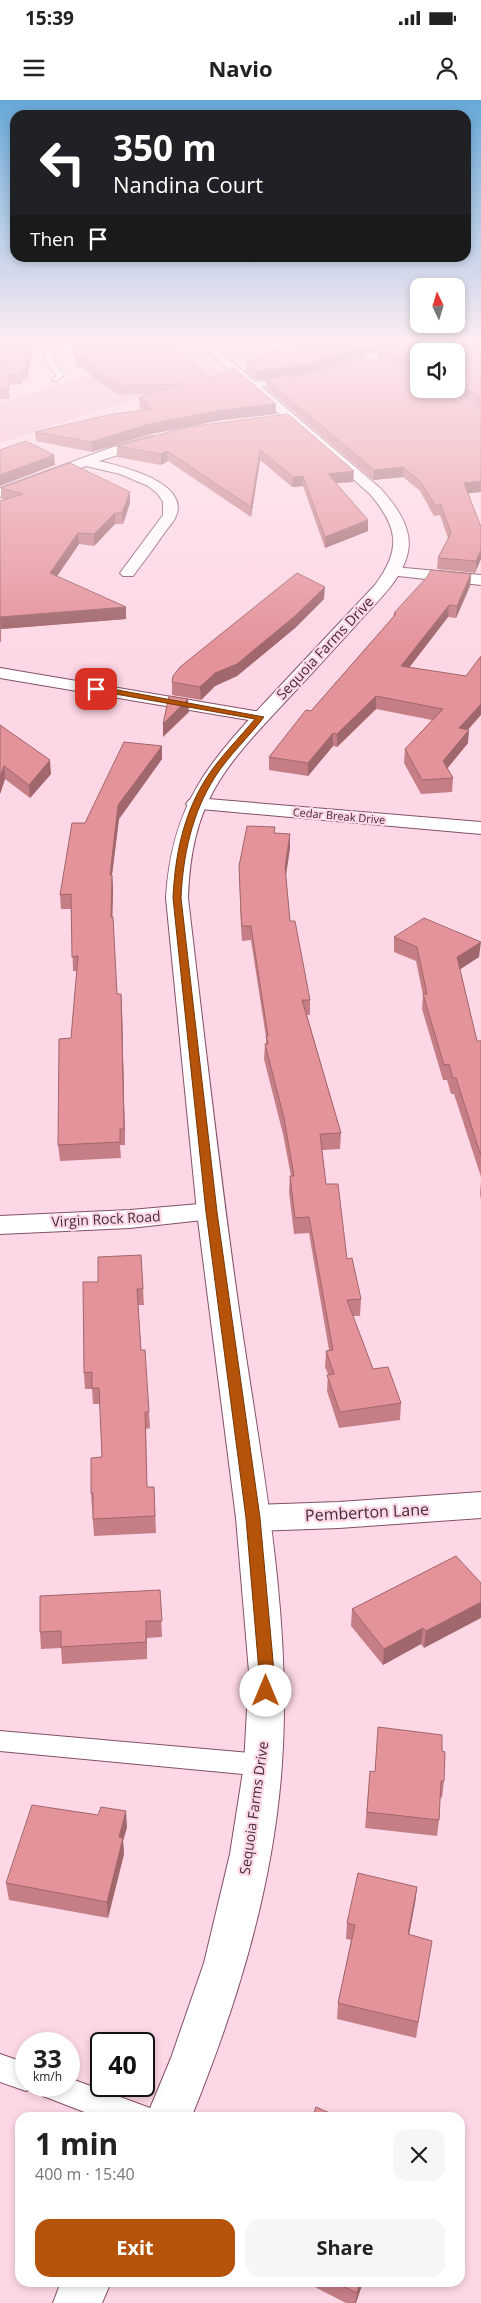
<!DOCTYPE html>
<meta charset="utf-8">
<style>
body{margin:0;font-family:"Open Sans",sans-serif;background:#f6f6f6;color:#222;height:100vh;display:flex;flex-direction:column;font-size:19px;white-space:nowrap}
*{box-sizing:border-box;margin:0}
p{font-size:16px;color:#767676}
.icon{flex:none;width:28px;height:28px;fill:none;stroke:currentColor;stroke-width:2;stroke-linecap:round;stroke-linejoin:round}
.map{position:relative;flex:1;overflow:hidden}
.panel{position:absolute;left:15px;top:2012px;width:450px;height:175px;display:flex;flex-direction:column;background:#fff;border-radius:15px;box-shadow:0 2px 8px #0003}
.panel>*{flex:none}
.banner{position:absolute;left:10px;top:10px;width:461px;height:152px;border-radius:15px;box-shadow:0 2px 8px #0003;background:#202124;color:#fff;overflow:hidden}
.needle{width:32px;rotate:356deg}
.buttons{position:absolute;left:410px;top:178px;display:grid;gap:10px}
.buttons a{display:grid;place-items:center;width:55px;height:55px;border-radius:10px;background:#fff;box-shadow:0 2px 8px #0003;font-size:25px}
.speed{position:absolute;left:15px;top:1932px;display:flex;gap:10px;font-size:25px;font-weight:700;text-align:center}
.speed>*{display:grid;place-content:center;width:65px;height:65px;border-radius:50%;background:#fff;box-shadow:0 2px 8px #0003;line-height:1}
.speed small{font-size:12px;font-weight:400}
.speed .limit{border:2px solid #111;border-radius:8px;background:#fff;color:#111}
.pin{position:absolute;display:grid;place-items:center;width:42px;height:42px;color:#fff;margin:-21px;border-radius:10px;box-shadow:0 2px 8px #0006}
.me{position:absolute;width:55px;margin:-28px;rotate:0deg;stroke-linejoin:round;filter:drop-shadow(0 0 4px #0008)}
.turn{display:flex;align-items:center;gap:18px;height:105px;padding:0 20px;font-size:22px}
.turn .icon{width:65px;height:65px;stroke-width:2.5}
.turn b{display:block;font-size:35px;line-height:42px}
.then{display:flex;align-items:center;height:48px;padding:0 20px;background:#0003;gap:10px;font-size:19px}
.round{display:grid;place-items:center;flex:none;width:52px;height:52px;border-radius:15px;background:#f6f6f6}
.head{display:flex;align-items:center;justify-content:space-between;height:85px;padding:0 20px}
h1{font-size:30px;font-weight:700;line-height:38px}
.primary-button{display:flex;gap:10px;margin-top:auto;padding:10px 20px}
.primary-button a{flex:1;height:58px;border-radius:15px;background:#b45309;color:#fff;font-size:20px;font-weight:700;line-height:58px;text-align:center}
.primary-button a+a{background:#f6f6f6;color:#222}
.status{display:flex;justify-content:space-between;align-items:center;height:35px;padding:0 25px;background:#fff;direction:ltr}
.status svg{height:14px;fill:currentColor}
header{display:flex;justify-content:space-between;align-items:center;height:65px;padding:0 20px;background:#fff;font-size:22px;font-weight:700}
.map>svg:first-child{display:block}
</style>
<div class="status"><b>15:39</b><svg viewBox="0 0 49 12"><path d="M0 12V9h3v3zM5 12V6h3v6zM10 12V3h3v9zM15 12V0h3v12zM26 1h20v11H26zM47 4h2v5h-2z"/></svg></div>
<header><svg class="icon" aria-label="menu" viewBox="0 0 24 24"><path d="M4 6h16M4 12h16M4 18h16"/></svg>Navio<svg class="icon" aria-label="person" viewBox="0 0 24 24"><circle cx="12" cy="8" r="4"/><path d="M4 21q1-7 8-7t8 7"/></svg></header>
<div class="map">
<svg width="481" height="2203" viewBox="0 0 481 2203">
<rect width="100%" height="100%" fill="#fdd7e5"/>
<path fill="#f1bcd1" d="M 207,238 L 312,238 L 211,274 L 0,343 L 0,304 Z"/>
<g fill="none" stroke-linecap="round" stroke-linejoin="round">
<defs>
<path id="service" d="M 52,238 L 58,238 L 52,260 L 64,275 L 56,282 L 52,280 L 56,275 L 44,260 Z
M 0,1631 L 263,1654 L 272,1657 L 275,1665 L 272,1673 L 263,1676 L 0,1651 Z
M 0,1954 L 26,1963 L 26,1986 L 36,1987 L 26,1991 L 0,1982 Z
M 69,1978 L 150,2008 L 154,2018 L 100,2018 L 43,1996 L 39,1986 L 69,1986 Z"/>
<path id="minor" d="M 137,238 L 132,241 L 0,245 L 0,239 Z
M 417,238 L 432,238 L 321,279 L 255,288 L 249,285 L 255,282 L 315,274 Z
M 152,336 L 156,337 L 158,340 L 156,343 L 99,361 C 120,366 190,382 176,416 C 174,421 169,427 165,432 C 155,447 144,461 133,476 L 123,476 L 120,473 L 163,415 L 163,402 L 158,394 L 148,386 L 120,374 L 86,366 L 0,397 L 0,388 L 113,347 Z
M 394,467 L 481,475 L 481,485 L 389,475 L 386,472 L 389,469 Z
M 0,568 L 261,612 L 267,613 L 270,617 L 267,621 L 261,622 L 0,578 Z
M 196,698 L 481,722 L 481,734 L 189,708 L 186,704 L 189,700 Z
M 211,1103 L 221,1106 L 225,1112 L 221,1118 L 130,1128 L 0,1134 L 0,1116 L 130,1110 Z
M 481,1392 L 481,1418 L 339,1428 L 253,1431 L 241,1427 L 236,1418 L 241,1409 L 253,1405 L 339,1402 Z"/>
<path id="tertiary" d="M 193,238 L 204,238 L 380,388 C 395,405 413,427 408,452 C 402,481 375,503 356,525 C 333,550 310,576 286,601 C 224,667 191,702 188,798 C 205,942 221,1087 242,1230 C 263,1372 292,1520 282,1663 C 274,1785 237,1905 191,2018 L 146,2018 L 171,1958 L 204,1863 L 230,1754 L 244,1665 L 249,1572 L 236,1418 L 197,1112 L 166,798 C 172,696 216,655 282,584 C 313,551 344,518 375,485 C 402,449 398,427 370,394 Z
M 61,2182 L 111,2182 L 102,2203 L 53,2203 Z"/>
</defs>
<use href="#service" stroke="#845066" stroke-width="2"/>
<use href="#minor" stroke="#845066" stroke-width="2"/>
<use href="#tertiary" stroke="#845066" stroke-width="2"/>
<use href="#service" fill="#fff" fill-rule="evenodd"/>
<use href="#minor" fill="#fff" fill-rule="evenodd"/>
<use href="#tertiary" fill="#fff" fill-rule="evenodd"/>
</g>
<path fill="#c57e85" d="M 0,238 L 33,238 L 33,246 L 27,279 L 22,279 L 22,284 L 8,285 L 10,299 L 0,299 Z
M 71,238 L 165,238 L 209,278 L 276,314 L 222,320 L 151,334 L 92,352 L 36,341 L 35,332 L 144,310 L 140,308 L 139,298 L 151,294 L 120,295 L 96,280 L 83,267 L 77,267 L 71,245 Z
M 322,238 L 412,238 L 315,272 L 256,280 L 246,272 L 246,262 L 288,248 Z
M 481,238 L 481,309 L 451,289 L 456,289 L 456,251 L 419,251 L 419,271 L 377,261 L 378,252 Z
M 266,279 L 481,310 L 481,392 L 468,393 L 479,424 L 475,473 L 437,469 L 438,458 L 448,438 L 440,415 L 434,416 L 420,391 L 403,377 L 373,380 L 266,288 Z
M 188,327 L 354,371 L 353,382 L 336,383 L 368,420 L 368,431 L 325,448 L 303,386 L 292,387 L 260,360 L 251,417 L 168,361 L 161,365 L 117,357 L 117,346 Z
M 1,388 L 130,392 L 130,403 L 123,424 L 115,424 L 94,446 L 79,444 L 57,476 L 126,507 L 126,519 L 1,529 L 1,542 L 0,542 L 0,401 L 5,400 L 1,398 Z
M 471,474 L 470,486 L 456,518 L 448,517 L 409,568 L 468,630 L 468,643 L 447,668 L 453,678 L 452,692 L 421,694 L 404,663 L 405,649 L 432,620 L 376,609 L 337,647 L 333,646 L 308,676 L 269,670 L 269,657 L 311,611 L 393,517 L 394,513 Z
M 324,499 L 295,528 L 237,576 L 215,586 L 201,600 L 172,595 L 172,582 Z
M 0,625 L 51,674 L 30,698 L 5,679 L 0,694 Z
M 162,646 L 162,659 L 119,719 L 112,775 L 113,789 L 112,817 L 117,894 L 121,894 L 122,909 L 125,1045 L 120,1045 L 121,1058 L 60,1061 L 58,1045 L 71,938 L 77,871 L 73,871 L 71,809 L 61,809 L 60,795 L 85,723 Z
M 275,733 L 290,734 L 290,748 L 286,775 L 290,821 L 310,900 L 310,915 L 307,915 L 341,1033 L 340,1049 L 322,1050 L 326,1084 L 347,1159 L 361,1199 L 360,1216 L 353,1216 L 373,1269 L 401,1303 L 400,1320 L 339,1328 L 327,1291 L 328,1274 L 325,1267 L 326,1251 L 329,1250 L 309,1133 L 294,1134 L 289,1092 L 290,1076 L 291,1076 L 283,1034 L 264,959 L 265,944 L 266,944 L 266,937 L 251,840 L 242,841 L 241,828 L 239,766 Z
M 394,837 L 479,857 L 460,869 L 477,941 L 481,941 L 481,1077 L 454,994 L 451,994 L 447,980 L 443,980 L 422,909 L 423,895 L 416,861 L 394,852 Z
M 481,1081 L 481,1100 L 480,1094 Z
M 141,1155 L 144,1205 L 138,1205 L 141,1250 L 149,1312 L 150,1328 L 146,1329 L 147,1387 L 154,1387 L 156,1433 L 94,1436 L 91,1393 L 102,1357 L 100,1304 L 93,1304 L 92,1289 L 85,1289 L 84,1273 L 98,1182 Z
M 456,1456 L 424,1548 L 421,1544 L 383,1565 L 351,1526 L 352,1509 Z
M 160,1490 L 162,1537 L 147,1538 L 147,1559 L 62,1564 L 61,1548 L 41,1549 L 40,1532 Z
M 442,1651 L 444,1681 L 442,1698 L 440,1697 L 439,1720 L 437,1736 L 365,1728 L 370,1671 L 375,1672 Z
M 127,1727 L 123,1741 L 124,1754 L 108,1818 L 9,1800 L 6,1783 Z
M 417,1787 L 415,1803 L 409,1835 L 429,1857 L 416,1938 L 337,1919 L 338,1903 L 351,1840 L 346,1839 L 347,1823 Z
M 305,2182 L 363,2182 L 356,2203 L 346,2203 Z"/>
<path fill="#a0676c" d="M 33,238 L 33,246 L 27,279 L 26,270 Z
M 387,238 L 412,238 L 315,272 L 256,280 L 256,271 Z
M 77,258 L 83,258 L 83,267 L 77,267 Z
M 22,270 L 22,284 L 21,275 Z
M 276,304 L 276,314 L 222,320 L 151,334 L 92,352 L 91,342 L 150,324 L 222,310 Z
M 260,350 L 260,360 L 251,417 L 251,407 Z
M 167,351 L 168,361 L 161,365 L 161,354 Z
M 54,355 L 55,365 L 0,386 L 0,375 Z
M 403,367 L 403,377 L 373,380 L 374,370 Z
M 354,371 L 353,382 L 327,384 L 328,374 Z
M 303,376 L 303,386 L 292,387 L 293,377 Z
M 481,381 L 481,392 L 463,394 L 464,383 Z
M 130,392 L 130,403 L 123,424 L 122,413 Z
M 115,413 L 115,424 L 94,446 L 94,434 Z
M 368,420 L 368,431 L 325,448 L 325,437 Z
M 78,433 L 79,444 L 51,485 L 50,473 Z
M 481,450 L 481,459 L 475,473 L 476,461 Z
M 471,474 L 470,486 L 456,518 L 457,506 Z
M 325,487 L 324,499 L 295,528 L 237,576 L 215,586 L 201,600 L 200,587 L 215,573 Z
M 449,505 L 448,517 L 400,579 L 401,566 Z
M 126,507 L 126,519 L 1,529 L 1,542 L 0,517 Z
M 376,596 L 376,609 L 337,647 L 337,634 Z
M 188,599 L 189,612 L 163,637 L 163,624 Z
M 481,604 L 481,615 L 458,641 L 459,628 Z
M 469,630 L 468,643 L 442,675 L 443,661 Z
M 333,633 L 333,646 L 308,676 L 308,663 Z
M 162,646 L 162,659 L 119,719 L 110,790 L 110,775 L 118,705 Z
M 50,660 L 51,674 L 30,698 L 29,685 Z
M 4,666 L 5,679 L 0,694 L 0,677 Z
M 290,734 L 290,748 L 285,781 L 285,767 Z
M 112,775 L 113,789 L 112,832 L 111,817 Z
M 481,842 L 479,857 L 456,872 L 457,857 Z
M 121,894 L 122,909 L 125,1045 L 124,1029 Z
M 481,1502 L 481,1518 L 424,1548 L 426,1531 Z
M 423,1528 L 421,1544 L 383,1565 L 384,1549 Z
M 126,1711 L 127,1727 L 123,1741 L 124,1754 L 108,1818 L 107,1802 L 119,1737 Z
M 417,1787 L 415,1803 L 406,1850 L 408,1834 Z
M 360,2182 L 363,2182 L 356,2203 L 355,2203 L 357,2193 Z"/>
<path fill="#e5939b" stroke="#a0676c" d="M 0,238 L 33,238 L 26,270 L 22,270 L 21,275 L 8,275 L 9,290 L 0,290 Z
M 71,238 L 165,238 L 209,278 L 234,268 L 276,304 L 222,310 L 150,324 L 91,342 L 35,332 L 108,315 L 152,309 L 145,305 L 149,304 L 139,298 L 181,284 L 119,286 L 95,271 L 83,258 L 77,258 Z
M 322,238 L 387,238 L 315,263 L 256,271 L 246,262 L 285,246 L 288,248 Z
M 415,238 L 481,238 L 481,299 L 456,282 L 456,251 L 419,251 L 419,262 L 378,252 Z
M 360,258 L 419,272 L 419,289 L 447,289 L 481,310 L 481,381 L 464,383 L 481,427 L 481,450 L 476,461 L 438,458 L 451,433 L 441,405 L 435,405 L 420,381 L 403,367 L 374,370 L 266,279 L 317,273 Z
M 288,314 L 354,371 L 328,374 L 368,420 L 325,437 L 303,376 L 293,377 L 260,350 L 251,407 L 167,351 L 161,354 L 117,346 L 188,327 Z
M 26,341 L 54,355 L 0,375 L 0,350 Z
M 70,363 L 130,392 L 122,413 L 115,413 L 94,434 L 78,433 L 50,473 L 126,507 L 0,517 L 0,519 L 0,401 L 23,394 L 1,388 Z
M 431,470 L 471,474 L 457,506 L 449,505 L 401,566 L 466,576 L 481,556 L 481,604 L 459,628 L 469,630 L 443,661 L 453,678 L 422,680 L 405,649 L 443,609 L 376,596 L 337,634 L 333,633 L 308,663 L 269,657 L 306,610 L 311,611 L 396,514 L 394,513 L 427,477 Z
M 297,473 L 325,487 L 295,516 L 237,564 L 215,573 L 200,587 L 172,582 L 173,576 L 180,567 Z
M 169,596 L 188,599 L 163,624 Z
M 0,625 L 50,660 L 29,685 L 4,666 L 0,677 Z
M 124,642 L 162,646 L 118,705 L 110,775 L 112,775 L 111,817 L 113,817 L 117,894 L 121,894 L 124,1029 L 120,1029 L 120,1042 L 58,1045 L 59,939 L 71,938 L 78,856 L 72,857 L 71,794 L 60,795 L 72,723 L 85,723 Z
M 247,726 L 275,727 L 274,733 L 290,734 L 285,767 L 290,821 L 295,821 L 310,900 L 302,900 L 341,1033 L 320,1034 L 326,1084 L 338,1084 L 347,1159 L 352,1158 L 361,1199 L 347,1200 L 373,1269 L 388,1267 L 401,1303 L 340,1312 L 327,1275 L 334,1274 L 326,1251 L 333,1250 L 309,1117 L 295,1118 L 290,1076 L 294,1076 L 284,1018 L 265,944 L 268,944 L 266,936 L 268,936 L 251,826 L 242,826 L 241,814 L 239,766 Z
M 424,818 L 481,842 L 457,857 L 477,941 L 481,941 L 481,1056 L 456,978 L 453,978 L 449,964 L 444,965 L 423,894 L 427,894 L 417,847 L 394,837 Z
M 141,1155 L 143,1189 L 137,1189 L 141,1250 L 145,1250 L 149,1312 L 145,1312 L 147,1387 L 154,1387 L 155,1416 L 93,1419 L 93,1393 L 91,1393 L 91,1358 L 102,1357 L 99,1288 L 92,1288 L 92,1272 L 84,1273 L 83,1182 L 98,1182 L 98,1157 Z
M 456,1456 L 481,1483 L 481,1502 L 426,1531 L 423,1528 L 384,1549 L 352,1509 Z
M 160,1490 L 162,1521 L 146,1521 L 146,1542 L 61,1547 L 61,1531 L 40,1532 L 40,1496 Z
M 378,1627 L 442,1635 L 442,1651 L 445,1652 L 444,1681 L 441,1681 L 439,1720 L 367,1712 L 370,1671 L 375,1672 Z
M 32,1705 L 98,1715 L 101,1707 L 126,1711 L 119,1737 L 123,1738 L 107,1802 L 6,1783 Z
M 358,1773 L 417,1787 L 408,1834 L 432,1841 L 418,1922 L 338,1903 L 355,1825 L 347,1823 Z
M 316,2007 L 341,2018 L 312,2018 Z
M 334,2182 L 360,2182 L 357,2193 Z"/>
<linearGradient id="sky" x2="0" y2="1"><stop stop-color="#67a8d8"/><stop offset="0.44" stop-color="#feedf3"/><stop offset="1" stop-color="#feedf3" stop-opacity="0"/></linearGradient>
<rect width="481" height="546" fill="url(#sky)"/>
<path fill="#b45309" stroke="#753606" d="M 96,586 L 264,617 C 249,637 229,655 215,677 C 192,713 183,755 181,798 L 217,1112 L 260,1418 L 274,1572 L 274,1591 L 271,1595 L 266,1597 L 260,1595 L 258,1591 L 259,1572 L 246,1418 L 206,1112 L 173,798 C 175,754 184,711 209,674 C 222,655 240,637 255,619 L 93,590 L 93,587 Z"/>
<g text-anchor="middle" stroke-width="4.5" stroke-linejoin="round" paint-order="stroke">
<g font-size="11" fill="#442c36" stroke="#fdd7e5">
<text transform="translate(339 716) rotate(5)" y="4">Cedar Break Drive</text>
</g>
<g font-size="14" fill="#442c36" stroke="#fdd7e5">
<text transform="translate(325 548) rotate(-47)" y="5">Sequoia Farms Drive</text>
<text transform="translate(106 1119) rotate(-3)" y="5">Virgin Rock Road</text>
<text transform="translate(254 1708) rotate(-82)" y="5">Sequoia Farms Drive</text>
</g>
<g font-size="16" fill="#442c36" stroke="#fdd7e5">
<text transform="translate(367 1412) rotate(-3)" y="6">Pemberton Lane</text>
</g>
</g>
</svg>
<div class="buttons">
<a><svg class="needle" viewBox="-14 -14 28 28"><path d="M0-13l5 13h-10z" fill="#e53935"/><path d="M0 13l5-13h-10z" fill="#767676"/></svg></a>
<a><svg class="icon" aria-label="sound" viewBox="0 0 24 24"><path d="M4 9h4l5-4v14l-5-4H4zM17 9q2 3 0 6"/></svg></a>
</div>
<div class="speed"><div>33<small>km/h</small></div><div class="limit">40</div></div>
<div class="pin" style="left:96px;top:589px;background:#d93025"><svg class="icon" aria-label="arrive" viewBox="0 0 24 24"><path d="M6 21V4h12l-3 4 3 4H6"/></svg></div>
<svg class="me" style="left:266px;top:1591px" viewBox="-20 -20 40 40"><circle r="19" fill="#fff"/><path d="M0-13L10 11 0 6-10 11z" fill="#b45309"/></svg>
<div class="banner">
<div class="turn"><svg class="icon" aria-label="left" viewBox="0 0 24 24"><path d="M17 20v-9H6M10 6l-5 5 5 5"/></svg><div><b>350 m</b>Nandina Court</div></div>
<div class="then">Then<svg class="icon" aria-label="arrive" viewBox="0 0 24 24"><path d="M6 21V4h12l-3 4 3 4H6"/></svg></div>
</div>
<section class="panel">
<div class="head"><div><h1>1 min</h1><p>400 m · 15:40</p></div><a class="round"><svg class="icon" aria-label="close" viewBox="0 0 24 24"><path d="M6 6l12 12M18 6L6 18"/></svg></a></div>
<div class="primary-button"><a>Exit</a><a>Share</a></div>
</section>
</div>
